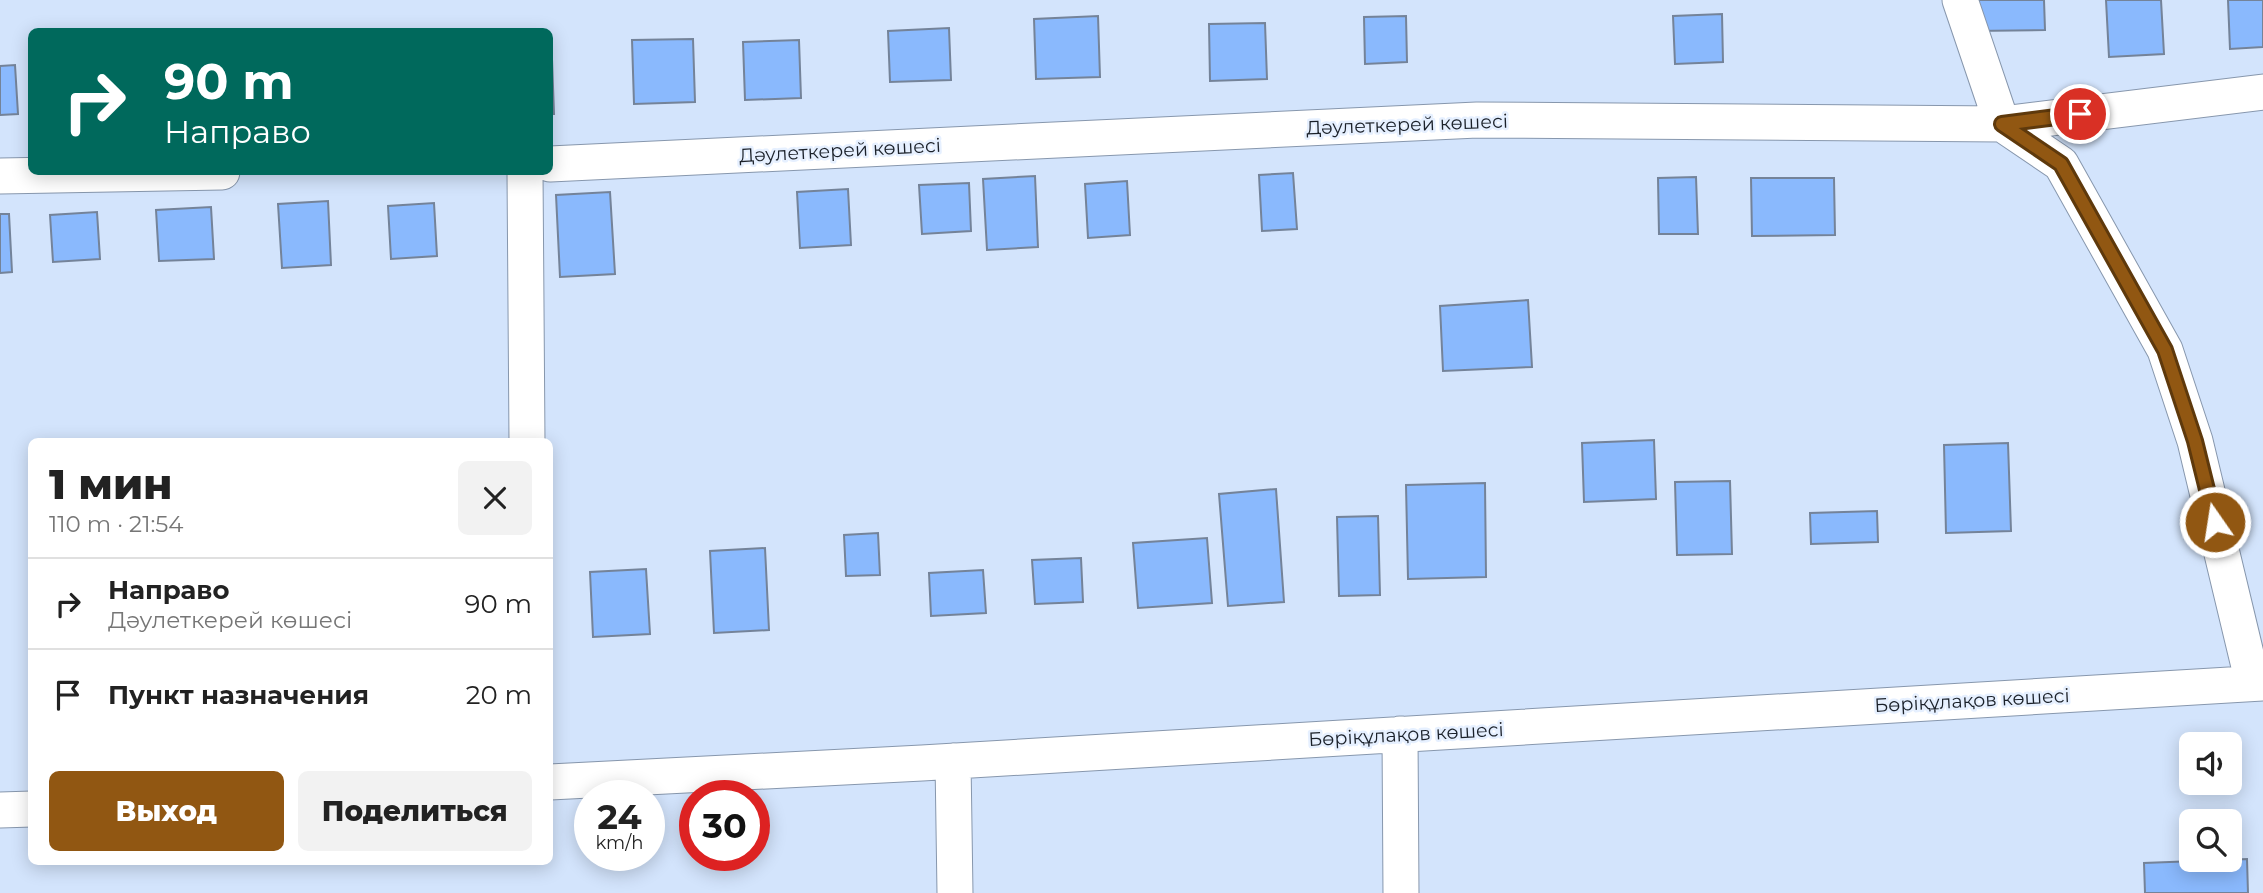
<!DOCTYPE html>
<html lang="ru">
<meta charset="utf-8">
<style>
body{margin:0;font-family:Montserrat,sans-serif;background:#f2f2f2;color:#222;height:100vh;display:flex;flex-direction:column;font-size:26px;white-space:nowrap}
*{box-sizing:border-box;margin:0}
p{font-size:23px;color:#767676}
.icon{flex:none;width:38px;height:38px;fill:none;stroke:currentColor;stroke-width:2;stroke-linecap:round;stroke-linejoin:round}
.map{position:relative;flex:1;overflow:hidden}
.side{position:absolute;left:28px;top:438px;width:525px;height:427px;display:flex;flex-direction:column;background:#fff;border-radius:10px;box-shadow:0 4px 18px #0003}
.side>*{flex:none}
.guide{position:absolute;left:28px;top:28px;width:525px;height:147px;border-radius:10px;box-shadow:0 4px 18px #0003;background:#00695c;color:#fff;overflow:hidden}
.controls{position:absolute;left:2179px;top:732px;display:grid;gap:14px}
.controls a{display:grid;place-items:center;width:63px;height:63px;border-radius:10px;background:#fff;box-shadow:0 4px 18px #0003;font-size:35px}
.speed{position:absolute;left:574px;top:780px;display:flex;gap:14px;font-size:35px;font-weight:700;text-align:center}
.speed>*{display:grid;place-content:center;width:91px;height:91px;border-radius:50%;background:#fff;box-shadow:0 4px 18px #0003;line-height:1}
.speed small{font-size:18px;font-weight:400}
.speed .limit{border:10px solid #d22;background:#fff;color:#111}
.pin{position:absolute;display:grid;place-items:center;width:60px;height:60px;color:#fff;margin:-30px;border:4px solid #fff;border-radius:50%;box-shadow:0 2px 7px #0007}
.me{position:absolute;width:77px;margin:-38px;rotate:347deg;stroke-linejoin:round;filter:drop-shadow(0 0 5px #0008)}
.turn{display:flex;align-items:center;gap:24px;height:147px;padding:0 21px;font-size:32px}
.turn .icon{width:91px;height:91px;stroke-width:2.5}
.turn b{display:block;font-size:49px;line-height:60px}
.round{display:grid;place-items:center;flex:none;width:74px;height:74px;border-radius:10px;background:#f2f2f2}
.overview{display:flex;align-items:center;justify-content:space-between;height:119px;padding:0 21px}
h1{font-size:42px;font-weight:800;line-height:52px}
.action{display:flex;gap:14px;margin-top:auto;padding:14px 21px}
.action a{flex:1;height:80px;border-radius:10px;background:#915712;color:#fff;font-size:28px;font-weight:800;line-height:80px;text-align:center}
.action a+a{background:#f2f2f2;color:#222}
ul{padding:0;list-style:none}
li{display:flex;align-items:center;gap:21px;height:91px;padding:0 21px;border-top:2px solid #e0e0e0}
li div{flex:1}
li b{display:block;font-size:26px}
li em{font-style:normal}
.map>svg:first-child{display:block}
</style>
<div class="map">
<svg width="2263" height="893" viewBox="0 0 2263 893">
<rect width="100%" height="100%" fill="#d3e4fc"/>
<path fill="#8ab9fd" stroke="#748399" stroke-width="2" d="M 1972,0 L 2044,0 L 2045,30 L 1973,31 Z
M 2106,0 L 2161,0 L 2164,54 L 2109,57 Z
M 2228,0 L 2263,0 L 2263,47 L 2230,49 Z
M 1722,14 L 1723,62 L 1675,64 L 1673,16 Z
M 1098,16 L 1100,77 L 1036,79 L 1034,19 Z
M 1406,16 L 1407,62 L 1365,64 L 1364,17 Z
M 1265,23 L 1267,79 L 1210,81 L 1209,24 Z
M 949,28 L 951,80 L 890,82 L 888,31 Z
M 693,39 L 695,102 L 634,104 L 632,40 Z
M 799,40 L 801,98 L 745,100 L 743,42 Z
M 552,59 L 554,114 L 550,114 L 550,60 Z
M 15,65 L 18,114 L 0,115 L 0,66 Z
M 1293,173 L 1297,229 L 1262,231 L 1259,175 Z
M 1035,176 L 1038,247 L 987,250 L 983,179 Z
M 1696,177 L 1698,234 L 1659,234 L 1658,178 Z
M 1751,178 L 1834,178 L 1835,235 L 1752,236 Z
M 1127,181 L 1130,235 L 1088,238 L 1085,184 Z
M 969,183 L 971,231 L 922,234 L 919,185 Z
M 848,189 L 851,245 L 800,248 L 797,192 Z
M 610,192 L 615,274 L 560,277 L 556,195 Z
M 328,201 L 331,265 L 282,268 L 278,204 Z
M 434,203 L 437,256 L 391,259 L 388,206 Z
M 211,207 L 214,259 L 159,261 L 156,210 Z
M 97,212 L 100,259 L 53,262 L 50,215 Z
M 0,214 L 9,214 L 12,272 L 0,273 Z
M 1528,300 L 1532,367 L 1443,371 L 1440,306 Z
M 1654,440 L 1656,499 L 1584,502 L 1582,443 Z
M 2008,443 L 2011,531 L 1946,533 L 1944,445 Z
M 1730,481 L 1732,554 L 1677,555 L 1675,482 Z
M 1485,483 L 1486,577 L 1408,579 L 1406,485 Z
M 1276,489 L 1284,602 L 1228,606 L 1219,494 Z
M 1877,511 L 1878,542 L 1811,544 L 1810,513 Z
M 1378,516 L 1380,595 L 1339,596 L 1337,517 Z
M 878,533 L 880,575 L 846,576 L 844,535 Z
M 1207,538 L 1212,603 L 1138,608 L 1133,543 Z
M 765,548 L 769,630 L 714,633 L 710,551 Z
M 1081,558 L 1083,602 L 1035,604 L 1032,560 Z
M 646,569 L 650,634 L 593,637 L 590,572 Z
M 983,570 L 986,613 L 931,616 L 929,573 Z
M 2247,859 L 2248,893 L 2145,893 L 2144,863 Z"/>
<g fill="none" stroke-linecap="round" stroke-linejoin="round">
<defs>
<path id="minor" d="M 1960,0 L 2002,124 L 2061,164 L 2165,350 L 2195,441 L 2253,683
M 550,164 L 1477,120 L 2002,124 L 2263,92
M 525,172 L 527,441
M 0,176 L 222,172
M 1400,734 L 1401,893
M 953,761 L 955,893
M 550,782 L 922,763 L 2263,683
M 0,810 L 32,809"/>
</defs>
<use href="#minor" stroke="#8797ad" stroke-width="37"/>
<use href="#minor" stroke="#fff" stroke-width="35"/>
</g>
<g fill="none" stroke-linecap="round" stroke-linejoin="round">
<defs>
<path id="route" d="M 2080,114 L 2002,124 L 2061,164 L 2165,350 L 2195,441 L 2215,522"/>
</defs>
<use href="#route" stroke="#5e390c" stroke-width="18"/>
<use href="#route" stroke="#915712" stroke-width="12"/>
</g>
<g text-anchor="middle" stroke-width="5" stroke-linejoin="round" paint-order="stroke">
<g font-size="19" fill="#1b212a" stroke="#e6f0ff">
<text transform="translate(1407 124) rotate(-2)" y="7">Дәулеткерей көшесі</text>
<text transform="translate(840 150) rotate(-3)" y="7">Дәулеткерей көшесі</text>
<text transform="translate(1972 700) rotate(-3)" y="7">Бөріқұлақов көшесі</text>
<text transform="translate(1406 734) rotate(-3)" y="7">Бөріқұлақов көшесі</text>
</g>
</g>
</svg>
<div class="controls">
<a><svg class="icon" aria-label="sound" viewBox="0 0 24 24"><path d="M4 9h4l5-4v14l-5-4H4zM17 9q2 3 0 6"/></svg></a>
<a><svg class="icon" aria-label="search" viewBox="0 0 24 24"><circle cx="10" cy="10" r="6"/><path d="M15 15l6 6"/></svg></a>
</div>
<div class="speed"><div>24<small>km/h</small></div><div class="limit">30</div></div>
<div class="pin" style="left:2080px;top:114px;background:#d93025"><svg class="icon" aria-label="arrive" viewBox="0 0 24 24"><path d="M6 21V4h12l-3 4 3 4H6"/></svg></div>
<svg class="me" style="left:2215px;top:522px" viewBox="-20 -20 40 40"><circle r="17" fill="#915712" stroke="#fff" stroke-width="3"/><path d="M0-11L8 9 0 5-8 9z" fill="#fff"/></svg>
<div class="guide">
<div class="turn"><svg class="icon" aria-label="right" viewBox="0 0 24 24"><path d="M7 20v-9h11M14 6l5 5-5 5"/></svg><div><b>90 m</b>Направо</div></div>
</div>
<section class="side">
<div class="overview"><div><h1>1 мин</h1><p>110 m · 21:54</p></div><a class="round"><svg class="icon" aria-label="close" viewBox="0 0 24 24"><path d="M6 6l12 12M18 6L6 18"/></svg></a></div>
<ul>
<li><svg class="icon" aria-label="right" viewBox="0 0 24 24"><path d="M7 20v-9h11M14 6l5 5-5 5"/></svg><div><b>Направо</b><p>Дәулеткерей көшесі</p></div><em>90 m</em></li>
<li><svg class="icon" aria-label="arrive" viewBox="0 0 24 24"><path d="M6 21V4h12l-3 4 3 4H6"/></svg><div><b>Пункт назначения</b></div><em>20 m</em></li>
</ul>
<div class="action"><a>Выход</a><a>Поделиться</a></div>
</section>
</div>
